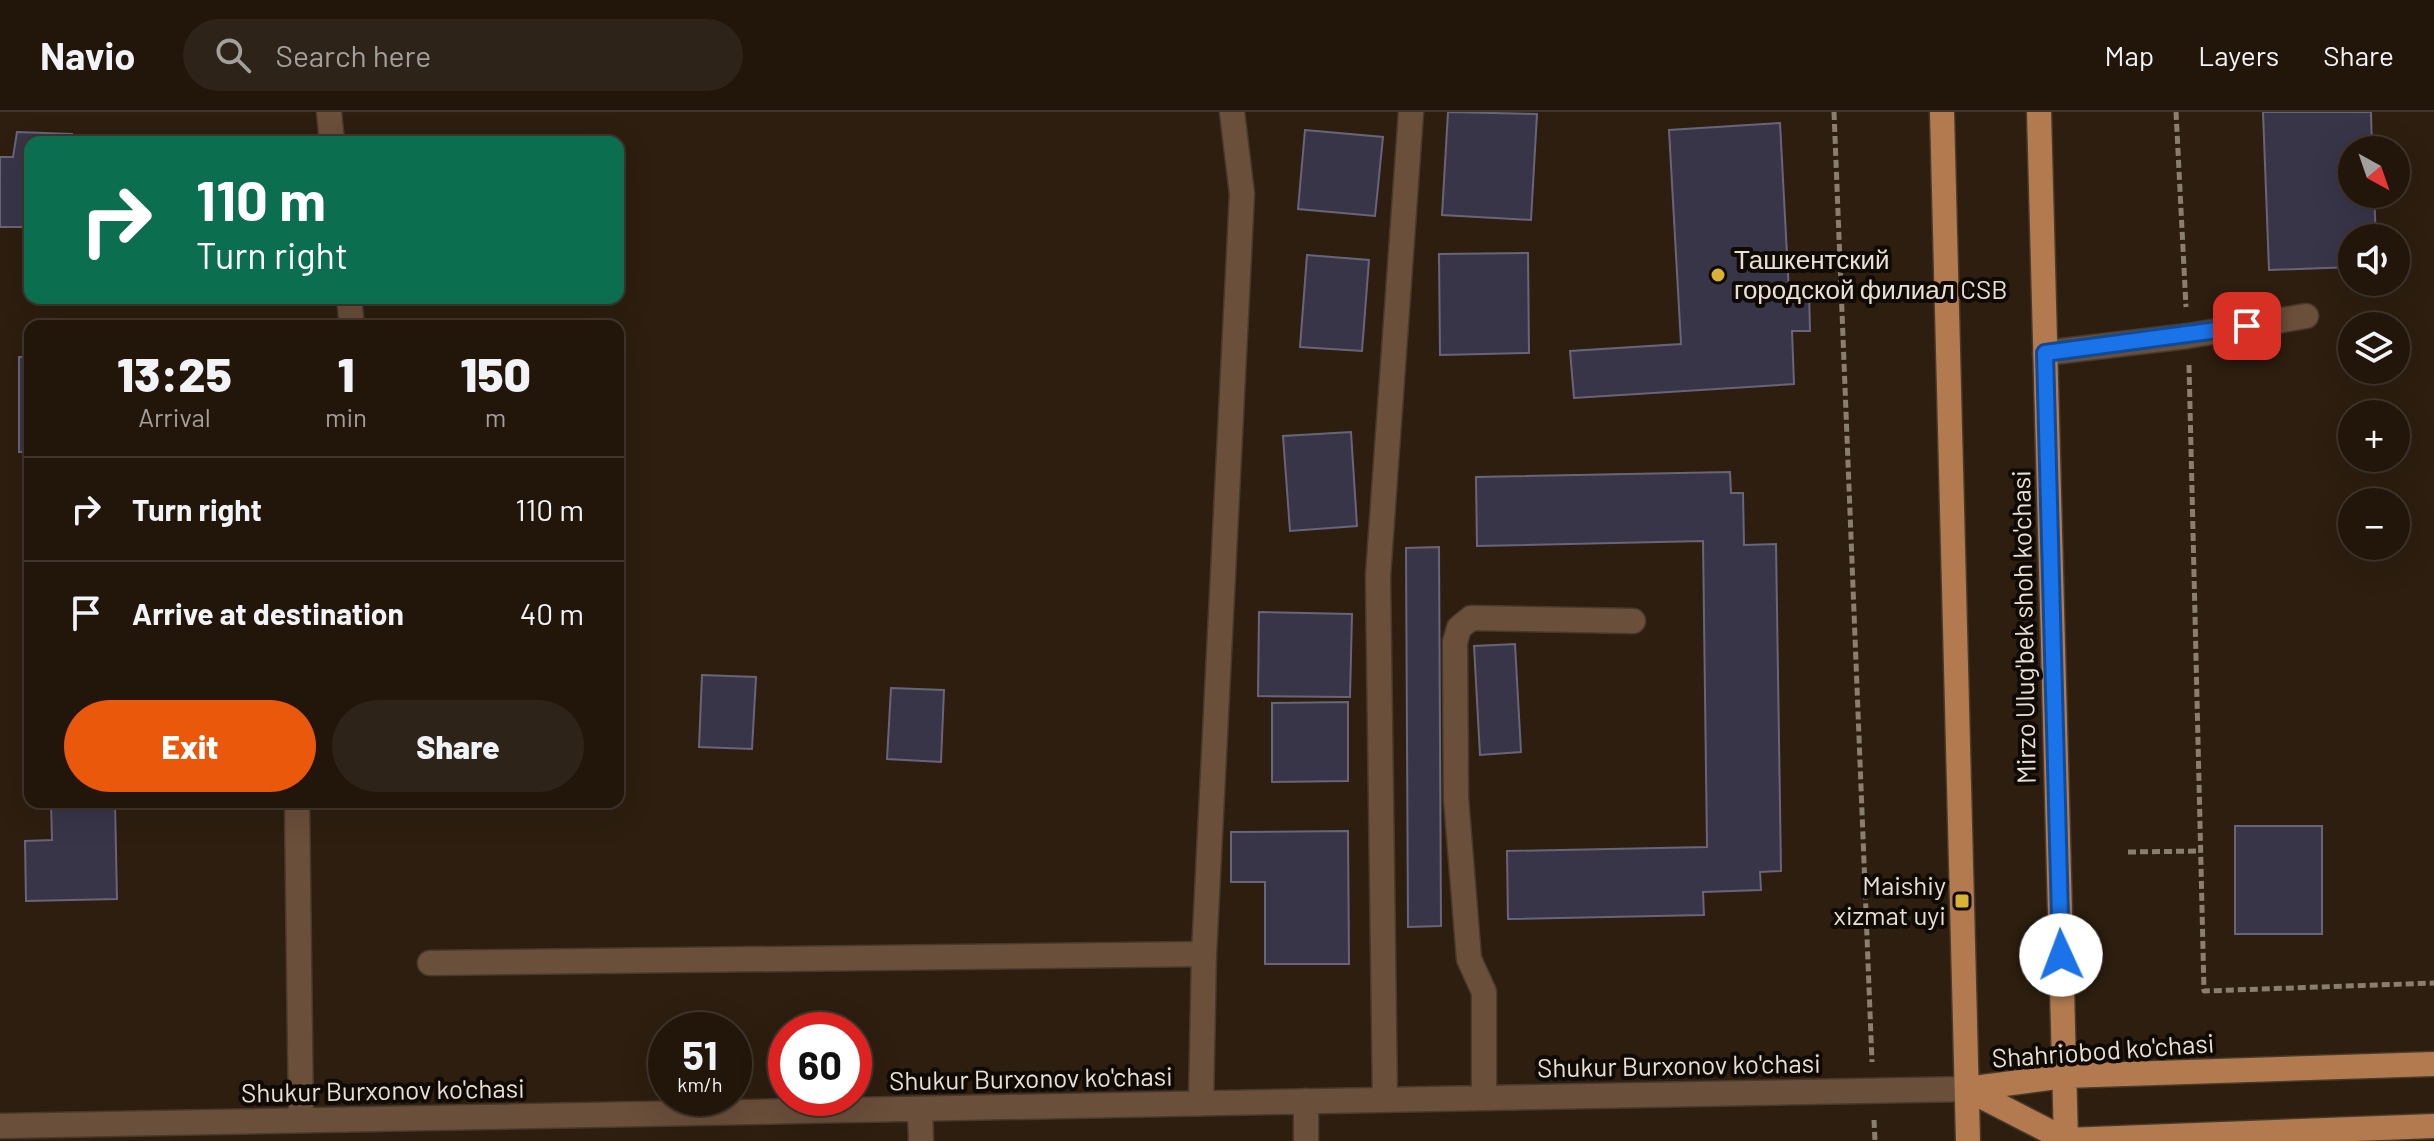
<!DOCTYPE html>
<meta charset="utf-8">
<style>
body{margin:0;font-family:Barlow,sans-serif;background:#2e2319;color:#f1f3f6;height:100vh;display:flex;flex-direction:column;font-size:30px;white-space:nowrap}
*{box-sizing:border-box;margin:0}
p{font-size:26px;color:#a29f9d}
.icon{flex:none;width:44px;height:44px;fill:none;stroke:currentColor;stroke-width:2;stroke-linecap:round;stroke-linejoin:round}
.map{position:relative;flex:1;overflow:hidden}
.details{position:absolute;left:24px;top:208px;width:600px;height:488px;display:flex;flex-direction:column;background:#22160b;border-radius:16px;box-shadow:0 8px 32px #0002,0 0 0 2px #3f352c}
.details>*{flex:none}
.top-card{position:absolute;left:24px;top:24px;width:600px;height:168px;border-radius:16px;box-shadow:0 8px 32px #0002,0 0 0 2px #3f352c;background:#0b6e4f;color:#fff;overflow:hidden}
.needle{width:52px;rotate:140deg}
.controls{position:absolute;left:2338px;top:24px;display:grid;gap:16px}
.controls a{display:grid;place-items:center;width:72px;height:72px;border-radius:50%;background:#22160b;box-shadow:0 8px 32px #0002,0 0 0 2px #3f352c;font-size:40px}
.speed{position:absolute;left:648px;top:900px;display:flex;gap:16px;font-size:40px;font-weight:700;text-align:center}
.speed>*{display:grid;place-content:center;width:104px;height:104px;border-radius:50%;background:#22160b;box-shadow:0 8px 32px #0002,0 0 0 2px #3f352c;line-height:1}
.speed small{font-size:20px;font-weight:400}
.speed .limit{border:12px solid #d22;background:#fff;color:#111}
.pin{position:absolute;display:grid;place-items:center;width:68px;height:68px;color:#fff;margin:-34px;border-radius:16px;box-shadow:0 4px 12px #0006}
.me{position:absolute;width:88px;margin:-44px;rotate:358deg;stroke-linejoin:round;filter:drop-shadow(0 0 6px #0008)}
.turn{display:flex;align-items:center;gap:28px;height:168px;padding:0 40px;font-size:36px}
.turn .icon{width:104px;height:104px;stroke-width:2.5}
.turn b{display:block;font-size:56px;line-height:68px}
.eta{display:flex;justify-content:space-evenly;align-items:center;height:136px;text-align:center}
.eta b{font-size:48px;font-weight:800;line-height:56px}
.primary-button{display:flex;gap:16px;margin-top:auto;padding:16px 40px}
.primary-button a{flex:1;height:92px;border-radius:48px;background:#ea580c;color:#fff;font-size:32px;font-weight:800;line-height:92px;text-align:center}
.primary-button a+a{background:#2e2319;color:#f1f3f6}
ul{padding:0;list-style:none}
li{display:flex;align-items:center;gap:24px;height:104px;padding:0 40px;border-top:2px solid #3f352c}
li div{flex:1}
li b{display:block;font-size:30px}
li em{font-style:normal}
header{display:flex;align-items:center;gap:48px;box-sizing:border-box;height:112px;padding:0 40px;background:#22160b;border-bottom:2px solid #3f352c}
header strong{font-size:38px}
nav{display:flex;gap:44px;margin-inline-start:auto;font-size:28px}
.search{width:560px;height:72px;background:#2e2319;display:flex;align-items:center;gap:20px;box-sizing:border-box;padding:0 28px;border-radius:44px;color:#a29f9d;font-size:30px}
.map>svg:first-child{display:block}
</style>
<header>
<strong>Navio</strong>
<div class="search"><svg class="icon" aria-label="search" viewBox="0 0 24 24"><circle cx="10" cy="10" r="6"/><path d="M15 15l6 6"/></svg>Search here</div>
<nav><a>Map</a><a>Layers</a><a>Share</a></nav>
</header>
<div class="map">
<svg width="2434" height="1029" viewBox="0 0 2434 1029">
<rect width="100%" height="100%" fill="#2d1e0f"/>
<path fill="#383549" stroke="#68657b" stroke-width="2" d="M 1448,0 L 1537,2 L 1531,108 L 1442,103 Z
M 2263,0 L 2371,0 L 2372,38 L 2352,38 L 2352,82 L 2374,82 L 2376,126 L 2352,126 L 2352,155 L 2269,158 Z
M 1780,11 L 1789,180 L 1809,179 L 1810,219 L 1792,219 L 1794,272 L 1574,286 L 1570,239 L 1681,232 L 1669,18 Z
M 1305,18 L 1383,25 L 1375,104 L 1298,97 Z
M 17,20 L 72,22 L 72,30 L 30,30 L 30,115 L 0,115 L 0,45 L 13,45 Z
M 1528,141 L 1529,241 L 1440,243 L 1439,142 Z
M 1307,143 L 1369,148 L 1362,239 L 1300,235 Z
M 19,245 L 30,245 L 30,340 L 19,340 Z
M 1351,320 L 1357,414 L 1290,419 L 1283,324 Z
M 23,360 L 30,360 L 30,449 L 25,450 Z
M 1730,360 L 1731,381 L 1743,381 L 1744,433 L 1776,432 L 1781,759 L 1760,760 L 1761,778 L 1703,780 L 1704,803 L 1508,807 L 1507,739 L 1707,735 L 1703,429 L 1477,434 L 1476,365 Z
M 1439,435 L 1441,814 L 1408,815 L 1406,436 Z
M 1259,500 L 1352,502 L 1350,585 L 1258,584 Z
M 1515,532 L 1521,640 L 1480,643 L 1474,534 Z
M 702,563 L 756,565 L 752,637 L 699,635 Z
M 891,576 L 944,578 L 941,650 L 887,647 Z
M 1348,590 L 1348,669 L 1272,670 L 1272,591 Z
M 51,690 L 115,690 L 117,787 L 26,789 L 25,729 L 52,728 Z
M 2235,714 L 2322,714 L 2322,822 L 2235,822 Z
M 1348,719 L 1349,852 L 1265,852 L 1265,770 L 1231,770 L 1231,720 Z"/>
<g fill="none" stroke-linecap="round" stroke-linejoin="round">
<defs>
<path id="minor" d="M 329,0 L 332,30
M 349,186 L 352,214
M 2045,241 L 2188,224 L 2306,204
M 297,690 L 301,1008
M 430,851 L 1204,842
M 1484,986 L 1484,880 L 1469,847 L 1456,686 L 1455,530 L 1459,516 L 1471,506 L 1633,509
M 1385,988 L 1378,464 L 1411,0
M 1306,989 L 1306,1029
M 1201,991 L 1204,842 L 1242,82 L 1232,0
M 920,997 L 921,1029
M 0,1014 L 1967,977"/>
<path id="major" d="M 1942,0 L 1968,1029
M 2039,0 L 2066,1029
M 1967,977 L 2066,1028 L 2434,1014
M 1967,977 L 2064,964 L 2434,952"/>
</defs>
<use href="#minor" stroke="#47392b" stroke-width="27"/>
<use href="#major" stroke="#47392b" stroke-width="27"/>
<path stroke="#8a7e71" stroke-width="5" stroke-dasharray="8 4" stroke-linecap="butt" d="M 1834,0 L 1872,950
M 2176,0 L 2186,195
M 2189,253 L 2204,879 L 2434,871
M 2128,740 L 2200,739
M 1874,1008 L 1875,1029"/>
<use href="#minor" stroke="#6a4f3a" stroke-width="24"/>
<use href="#major" stroke="#b27a4e" stroke-width="24"/>
</g>
<g fill="none" stroke-linecap="round" stroke-linejoin="round">
<defs>
<path id="route" d="M 2061,843 L 2045,241 L 2247,214"/>
</defs>
<use href="#route" stroke="#114b97" stroke-width="20"/>
<use href="#route" stroke="#1a73e8" stroke-width="14"/>
</g>
<g fill="#d9b334" stroke="#100a05" stroke-width="3">
<circle cx="1718" cy="163" r="8"/>
<rect x="1954" y="781" width="16" height="16" rx="4"/>
</g>
<g text-anchor="middle" stroke-width="8" stroke-linejoin="round" paint-order="stroke">
<g font-size="26" fill="#e9dfd5" stroke="#100a05" text-anchor="start">
<text x="1734" y="157">Ташкентский<tspan x="1734" dy="30">городской филиал CSB</tspan></text>
<text x="1946" y="783" text-anchor="end">Maishiy<tspan x="1946" dy="30">xizmat uyi</tspan></text>
</g>
<g font-size="26" fill="#e9dfd5" stroke="#100a05">
<text transform="translate(2024 515) rotate(-91)" y="9">Mirzo Ulug'bek shoh ko'chasi</text>
<text transform="translate(2103 939) rotate(-4)" y="9">Shahriobod ko'chasi</text>
<text transform="translate(1679 954) rotate(-1)" y="9">Shukur Burxonov ko'chasi</text>
<text transform="translate(1031 967) rotate(-1)" y="9">Shukur Burxonov ko'chasi</text>
<text transform="translate(383 979) rotate(-1)" y="9">Shukur Burxonov ko'chasi</text>
</g>
</g>
</svg>
<div class="controls">
<a><svg class="needle" viewBox="-14 -14 28 28"><path d="M0-13l5 13h-10z" fill="#e53935"/><path d="M0 13l5-13h-10z" fill="#a29f9d"/></svg></a>
<a><svg class="icon" aria-label="sound" viewBox="0 0 24 24"><path d="M4 9h4l5-4v14l-5-4H4zM17 9q2 3 0 6"/></svg></a>
<a><svg class="icon" aria-label="layers" viewBox="0 0 24 24"><path d="M12 4l9 5-9 5-9-5zM3 14l9 5 9-5"/></svg></a>
<a>+</a>
<a>−</a>
</div>
<div class="speed"><div>51<small>km/h</small></div><div class="limit">60</div></div>
<div class="pin" style="left:2247px;top:214px;background:#d93025"><svg class="icon" aria-label="arrive" viewBox="0 0 24 24"><path d="M6 21V4h12l-3 4 3 4H6"/></svg></div>
<svg class="me" style="left:2061px;top:843px" viewBox="-20 -20 40 40"><circle r="19" fill="#fff"/><path d="M0-13L10 11 0 6-10 11z" fill="#1a73e8"/></svg>
<div class="top-card">
<div class="turn"><svg class="icon" aria-label="right" viewBox="0 0 24 24"><path d="M7 20v-9h11M14 6l5 5-5 5"/></svg><div><b>110 m</b>Turn right</div></div>
</div>
<section class="details">
<div class="eta">
<div><b>13:25</b><p>Arrival</p></div>
<div><b>1</b><p>min</p></div>
<div><b>150</b><p>m</p></div>
</div>
<ul>
<li><svg class="icon" aria-label="right" viewBox="0 0 24 24"><path d="M7 20v-9h11M14 6l5 5-5 5"/></svg><div><b>Turn right</b></div><em>110 m</em></li>
<li><svg class="icon" aria-label="arrive" viewBox="0 0 24 24"><path d="M6 21V4h12l-3 4 3 4H6"/></svg><div><b>Arrive at destination</b></div><em>40 m</em></li>
</ul>
<div class="primary-button"><a>Exit</a><a>Share</a></div>
</section>
</div>
